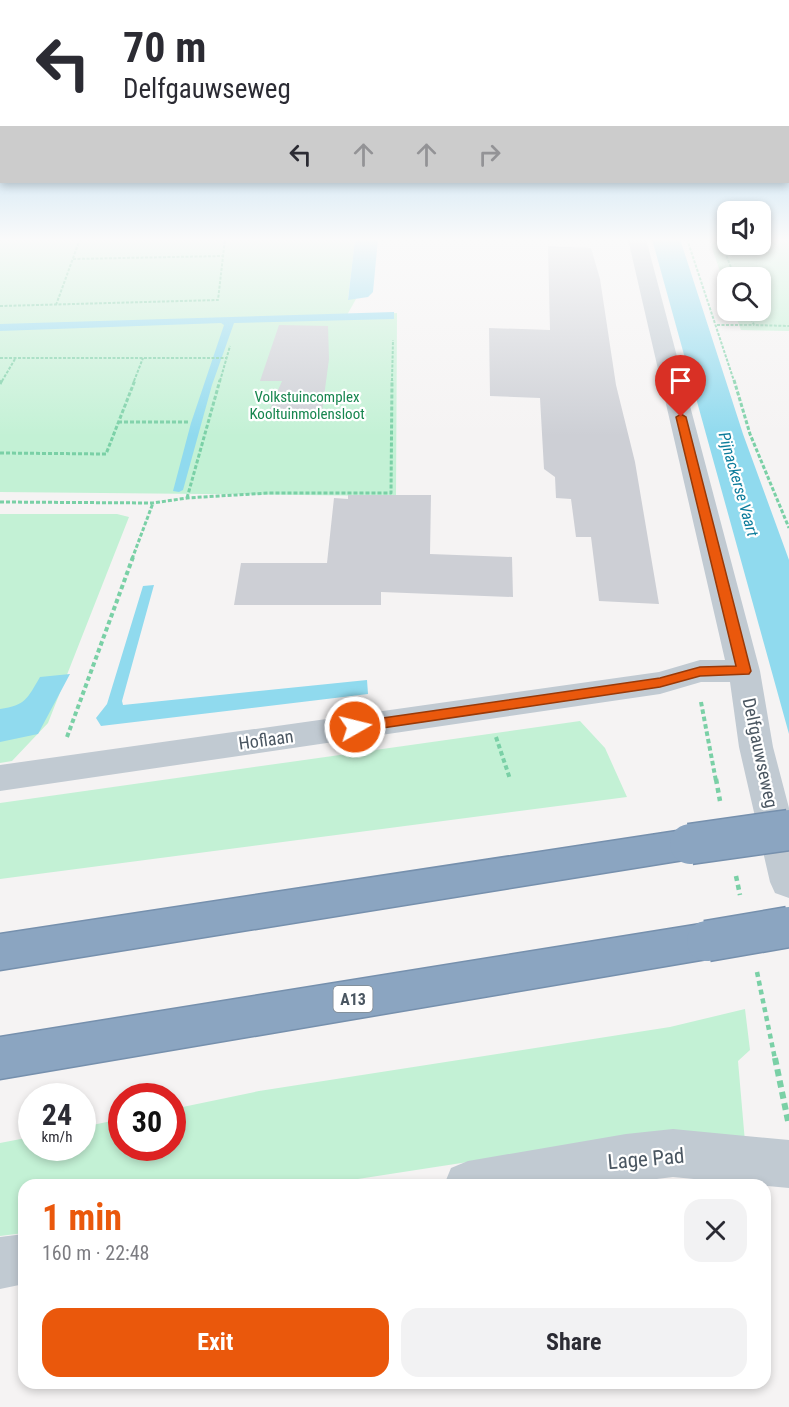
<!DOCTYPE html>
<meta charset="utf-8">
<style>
body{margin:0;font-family:"Roboto Condensed",sans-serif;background:#f2f2f3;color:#2b2b33;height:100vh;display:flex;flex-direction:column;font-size:22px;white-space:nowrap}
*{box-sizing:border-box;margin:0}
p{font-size:20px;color:#7c7c81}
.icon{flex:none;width:33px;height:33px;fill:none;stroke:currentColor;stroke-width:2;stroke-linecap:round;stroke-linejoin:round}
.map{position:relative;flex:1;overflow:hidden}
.side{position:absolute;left:18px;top:1179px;width:753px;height:210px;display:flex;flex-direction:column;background:#fff;border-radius:18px;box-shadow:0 3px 9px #0003}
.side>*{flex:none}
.hud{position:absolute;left:0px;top:0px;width:789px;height:183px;box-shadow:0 3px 9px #0003;background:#fff;color:#2b2b33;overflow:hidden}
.controls{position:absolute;left:717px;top:201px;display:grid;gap:12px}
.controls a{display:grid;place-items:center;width:54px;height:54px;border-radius:12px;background:#fff;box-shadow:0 3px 9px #0003;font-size:30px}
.speed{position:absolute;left:18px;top:1083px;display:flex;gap:12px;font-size:30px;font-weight:700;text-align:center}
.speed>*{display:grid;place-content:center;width:78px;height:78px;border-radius:50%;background:#fff;box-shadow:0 3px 9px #0003;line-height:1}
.speed small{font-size:15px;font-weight:400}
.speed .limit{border:9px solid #d22;background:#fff;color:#111}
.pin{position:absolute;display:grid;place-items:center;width:51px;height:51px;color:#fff;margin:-62px -26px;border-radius:50% 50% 50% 0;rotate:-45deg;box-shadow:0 0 6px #0007}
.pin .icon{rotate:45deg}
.me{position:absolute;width:66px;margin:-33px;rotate:82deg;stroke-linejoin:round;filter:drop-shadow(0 0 4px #0008)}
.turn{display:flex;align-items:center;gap:21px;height:126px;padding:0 24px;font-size:27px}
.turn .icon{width:78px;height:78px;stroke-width:2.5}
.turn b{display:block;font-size:42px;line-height:51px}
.lanes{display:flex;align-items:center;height:57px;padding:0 24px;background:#0003;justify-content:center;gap:30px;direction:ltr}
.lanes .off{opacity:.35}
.round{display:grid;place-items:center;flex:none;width:63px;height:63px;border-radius:18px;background:#f2f2f3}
.overview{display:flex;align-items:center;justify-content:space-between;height:102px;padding:0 24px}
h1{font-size:36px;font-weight:700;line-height:45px;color:#ea580c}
.cta{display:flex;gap:12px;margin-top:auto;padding:12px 24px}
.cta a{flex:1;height:69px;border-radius:18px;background:#ea580c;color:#fff;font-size:24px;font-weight:700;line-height:69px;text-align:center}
.cta a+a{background:#f2f2f3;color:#2b2b33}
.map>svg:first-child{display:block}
</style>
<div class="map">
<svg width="789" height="1407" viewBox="0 0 789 1407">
<rect width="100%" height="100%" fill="#f5f3f3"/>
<path fill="#c3f1d5" d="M 0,239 L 355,239 L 348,299 L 356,299 L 347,315 L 397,313 L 396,496 L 0,492 Z
M 709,239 L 727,239 L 728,244 L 760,244 L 761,239 L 789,239 L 789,331 L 741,330 L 734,311 L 760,310 L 760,278 L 728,278 L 727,292 Z
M 0,514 L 117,514 L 129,517 L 48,723 L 12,761 L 0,763 Z
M 580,721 L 605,748 L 627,797 L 0,879 L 0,803 Z
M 745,1009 L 750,1050 L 738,1061 L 745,1142 L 565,1147 L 319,1185 L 24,1185 L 24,1233 L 0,1236 L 0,1143 L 31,1137 L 32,1148 L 82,1148 L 83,1127 L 121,1119 L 122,1148 L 172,1148 L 173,1109 L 259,1091 L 670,1027 Z"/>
<path fill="#90daee" d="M 355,239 L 378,239 L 373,292 L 368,297 L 348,300 Z
M 652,239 L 680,239 L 743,434 L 789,560 L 789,734 Z
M 394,312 L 394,319 L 234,323 L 212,385 L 183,490 L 179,492 L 173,491 L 191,423 L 224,325 L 221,323 L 0,331 L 0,324 Z
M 154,585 L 122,701 L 123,705 L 367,680 L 368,694 L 101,726 L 96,718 L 107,704 L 143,586 Z
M 70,674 L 38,734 L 0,742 L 0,709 C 26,705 27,699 40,677 Z"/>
<path fill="#cdcfd5" d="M 548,246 L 591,248 L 600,279 L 616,385 L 635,462 L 659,604 L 599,601 L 591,537 L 576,537 L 571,499 L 556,498 L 555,477 L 544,469 L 540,398 L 490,396 L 489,328 L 550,330 Z
M 279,325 L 328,326 L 329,359 L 321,419 L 266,418 L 282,381 L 260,381 Z
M 348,495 L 431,495 L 430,554 L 512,557 L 513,597 L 381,592 L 381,605 L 234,605 L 241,563 L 327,563 L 334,498 L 348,499 Z"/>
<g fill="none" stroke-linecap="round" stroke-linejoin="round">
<defs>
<path id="highway" d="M 690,829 L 703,833 L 709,844 L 703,855 L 690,859 L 0,970 L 0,934 Z
M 707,923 L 721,928 L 727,941 L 721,954 L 707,959 L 0,1079 L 0,1037 Z"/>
</defs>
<use href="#highway" stroke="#7690ad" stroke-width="3"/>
<path stroke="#7ad0a6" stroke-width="2" stroke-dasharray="3 1.5" stroke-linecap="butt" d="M 687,239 L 734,381
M 720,239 L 735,278
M 73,259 L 223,256
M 56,305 L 80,239
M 0,306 L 218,300 L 225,239
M 748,310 L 754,325 L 789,326
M 717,325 L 754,325
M 0,358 L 227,358
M 2,381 L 15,359
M 134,381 L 143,358
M 220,381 L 230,346
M 392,381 L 393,340"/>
<path stroke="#7ad0a6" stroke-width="3" stroke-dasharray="4 2" stroke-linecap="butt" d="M 734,380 L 750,434 L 789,528
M 0,384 L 2,380
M 118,422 L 189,422
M 0,453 L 106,454 L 135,380
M 187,498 L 220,380
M 0,502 L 153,503 L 187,498 L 268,493 L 391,493 L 392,380
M 132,559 L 153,503"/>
<path stroke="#7ad0a6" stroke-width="4" stroke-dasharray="4.5 3" stroke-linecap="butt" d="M 701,702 L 716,781
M 67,737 L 133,557
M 496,737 L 510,779"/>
<path stroke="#7ad0a6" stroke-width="4.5" stroke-dasharray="5 4" stroke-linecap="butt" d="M 716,779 L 720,801
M 736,876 L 740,895
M 757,972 L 775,1059"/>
<path stroke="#7ad0a6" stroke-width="6" stroke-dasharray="7 4.5" stroke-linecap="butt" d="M 775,1058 L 788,1121"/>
<path fill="#c1cad2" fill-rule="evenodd" d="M 628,239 L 646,239 L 760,671 L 773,747 L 789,808 L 789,898 L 775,893 L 770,882 L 739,747 L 730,682 L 701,682 L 660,694 L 0,791 L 0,765 L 659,672 L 700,660 L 725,660 Z
M 673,1129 L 789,1140 L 789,1188 L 673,1177 L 608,1185 L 444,1185 L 451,1168 L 468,1161 L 626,1134 Z
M 24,1234 L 24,1284 L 0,1289 L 0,1237 Z"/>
<use href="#highway" fill="#8ba5c1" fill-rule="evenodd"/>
<defs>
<path id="highway-bridge" d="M 690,844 L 789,830
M 707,941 L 789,927"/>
</defs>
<use href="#highway-bridge" stroke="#7690ad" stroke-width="43" stroke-linecap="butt"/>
<use href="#highway-bridge" stroke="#8ba5c1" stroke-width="40"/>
</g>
<linearGradient id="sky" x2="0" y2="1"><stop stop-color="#85c3ea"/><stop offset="0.55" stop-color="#fafafa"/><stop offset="1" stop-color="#fafafa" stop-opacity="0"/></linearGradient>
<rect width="789" height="436" fill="url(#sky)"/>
<path fill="#ea580c" stroke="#983908" stroke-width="1.5" d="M 681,414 L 686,417 L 751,671 L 749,674 L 700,676 L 660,687 L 355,732 L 350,731 L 348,727 L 355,722 L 660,678 L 700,667 L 736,666 L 676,417 Z"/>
<g text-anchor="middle" stroke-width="4.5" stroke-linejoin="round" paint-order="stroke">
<g font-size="15" fill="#17864f" stroke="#fff">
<text x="307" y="402">Volkstuincomplex<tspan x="307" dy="17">Kooltuinmolensloot</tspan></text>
</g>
<g font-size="16" font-style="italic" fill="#0c7c9b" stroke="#fff">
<text transform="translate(739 484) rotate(74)" y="6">Pijnackerse Vaart</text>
</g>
<rect fill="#fff" stroke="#808990" stroke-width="1.5" x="333.5" y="986" width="39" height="26" rx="4.5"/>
<g font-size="16" font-weight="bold" fill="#4a5661">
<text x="353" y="1005">A13</text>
</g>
<g font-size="18" fill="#4a5661" stroke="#fff">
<text transform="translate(266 740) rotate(-8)" y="6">Hoflaan</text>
<text transform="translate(760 753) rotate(78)" y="6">Delfgauwseweg</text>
</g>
<g font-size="21" fill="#4a5661" stroke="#fff">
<text transform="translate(646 1159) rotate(-5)" y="7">Lage Pad</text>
</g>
</g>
</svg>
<div class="controls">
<a><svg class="icon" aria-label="sound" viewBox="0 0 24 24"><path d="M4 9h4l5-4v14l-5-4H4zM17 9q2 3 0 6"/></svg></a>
<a><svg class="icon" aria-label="search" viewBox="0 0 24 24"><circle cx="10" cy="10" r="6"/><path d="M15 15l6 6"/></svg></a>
</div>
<div class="speed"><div>24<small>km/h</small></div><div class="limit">30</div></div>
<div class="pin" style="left:681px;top:417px;background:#d93025"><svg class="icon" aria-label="arrive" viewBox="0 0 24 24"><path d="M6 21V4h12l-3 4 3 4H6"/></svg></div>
<svg class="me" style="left:355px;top:727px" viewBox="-20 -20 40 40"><circle r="17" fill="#ea580c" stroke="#fff" stroke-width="3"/><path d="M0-11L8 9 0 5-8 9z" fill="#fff"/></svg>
<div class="hud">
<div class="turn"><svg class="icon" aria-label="left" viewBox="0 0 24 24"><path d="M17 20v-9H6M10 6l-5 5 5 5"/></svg><div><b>70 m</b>Delfgauwseweg</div></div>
<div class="lanes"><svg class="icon" aria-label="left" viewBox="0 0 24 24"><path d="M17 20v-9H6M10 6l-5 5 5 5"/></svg><svg class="icon off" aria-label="ahead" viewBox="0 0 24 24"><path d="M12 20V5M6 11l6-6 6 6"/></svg><svg class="icon off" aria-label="ahead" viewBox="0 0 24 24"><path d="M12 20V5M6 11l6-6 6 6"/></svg><svg class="icon off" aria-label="right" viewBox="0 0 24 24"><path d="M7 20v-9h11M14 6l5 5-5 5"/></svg></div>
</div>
<section class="side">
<div class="overview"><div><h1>1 min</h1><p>160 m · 22:48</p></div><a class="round"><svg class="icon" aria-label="close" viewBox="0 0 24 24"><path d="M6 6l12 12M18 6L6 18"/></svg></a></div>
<div class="cta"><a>Exit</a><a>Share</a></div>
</section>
</div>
